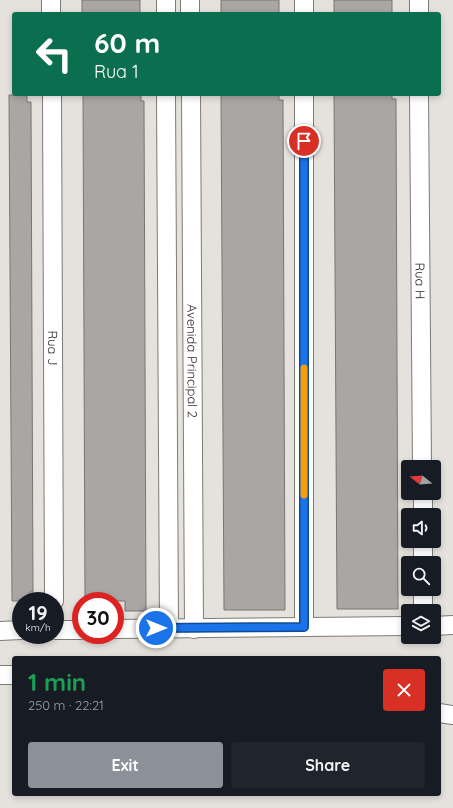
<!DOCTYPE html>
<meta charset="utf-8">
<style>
body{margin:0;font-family:Quicksand,sans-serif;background:#20242c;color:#f1f3f6;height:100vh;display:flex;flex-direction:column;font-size:15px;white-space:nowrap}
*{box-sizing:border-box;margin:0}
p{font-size:13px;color:#9ea1a6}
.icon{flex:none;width:22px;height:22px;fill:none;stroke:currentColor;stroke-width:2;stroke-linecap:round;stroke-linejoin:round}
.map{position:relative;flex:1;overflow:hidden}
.details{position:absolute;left:12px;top:656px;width:429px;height:140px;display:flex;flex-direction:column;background:#171b24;border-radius:4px;box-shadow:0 2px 6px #0003}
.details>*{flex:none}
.hud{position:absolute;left:12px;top:12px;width:429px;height:84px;border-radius:4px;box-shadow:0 2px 6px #0003;background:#0b6e4f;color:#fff;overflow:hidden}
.needle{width:26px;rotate:287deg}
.buttons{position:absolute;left:401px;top:460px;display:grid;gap:8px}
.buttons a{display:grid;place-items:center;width:40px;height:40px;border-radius:4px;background:#171b24;box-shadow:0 2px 6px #0003;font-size:20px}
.speed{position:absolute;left:12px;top:592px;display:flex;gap:8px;font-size:20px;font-weight:700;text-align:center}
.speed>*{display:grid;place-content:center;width:52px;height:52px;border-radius:50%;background:#171b24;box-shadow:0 2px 6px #0003;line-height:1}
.speed small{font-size:10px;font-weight:400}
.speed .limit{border:6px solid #d22;background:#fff;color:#111}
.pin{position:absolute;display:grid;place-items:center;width:34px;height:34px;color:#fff;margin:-17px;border:2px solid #fff;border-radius:50%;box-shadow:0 1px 4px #0007}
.me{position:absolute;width:44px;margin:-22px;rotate:90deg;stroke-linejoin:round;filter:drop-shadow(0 0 3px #0008)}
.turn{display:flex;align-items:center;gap:14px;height:84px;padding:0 16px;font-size:18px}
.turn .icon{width:52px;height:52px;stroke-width:2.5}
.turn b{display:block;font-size:28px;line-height:34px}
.round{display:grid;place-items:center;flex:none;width:42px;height:42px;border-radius:4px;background:#20242c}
.head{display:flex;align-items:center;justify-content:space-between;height:68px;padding:0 16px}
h1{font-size:24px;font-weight:800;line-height:30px;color:#1e9e55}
.action{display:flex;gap:8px;margin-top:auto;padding:8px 16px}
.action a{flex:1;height:46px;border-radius:4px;background:#8c9099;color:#fff;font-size:16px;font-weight:800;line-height:46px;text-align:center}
.action a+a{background:#20242c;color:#f1f3f6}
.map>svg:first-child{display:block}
</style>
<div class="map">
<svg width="453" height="808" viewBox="0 0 453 808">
<rect width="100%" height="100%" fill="#e5e2de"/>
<path fill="#aaa6a3" stroke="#797672" d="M 82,0 L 140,0 L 140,14 L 82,14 Z
M 221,0 L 279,0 L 279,14 L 221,14 Z
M 334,0 L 392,0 L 392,14 L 334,14 Z
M 83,94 L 141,94 L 141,101 L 144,101 L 146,611 L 125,611 L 125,601 L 85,601 Z
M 221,94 L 279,94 L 279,100 L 283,100 L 285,610 L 224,610 Z
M 334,94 L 392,94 L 392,99 L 396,99 L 398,609 L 337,609 Z
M 9,95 L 27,95 L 27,102 L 31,102 L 33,592 L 30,592 L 29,601 L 12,601 Z"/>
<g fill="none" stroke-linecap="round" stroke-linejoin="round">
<defs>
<g id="minor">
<path d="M 51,0 L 51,14"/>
<path d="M 166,0 L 166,14"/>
<path d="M 190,0 L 190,14"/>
<path d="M 304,0 L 304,14"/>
<path d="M 419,0 L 419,14"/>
<path id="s1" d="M 52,94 L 54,601"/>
<path d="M 166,94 L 169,628"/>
<path id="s2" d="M 191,94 L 194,629"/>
<path d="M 304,94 L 304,627"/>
<path id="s3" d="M 419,94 L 422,467"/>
<path d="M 423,493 L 423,515"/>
<path d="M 423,541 L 423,563"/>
<path d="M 423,589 L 423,611"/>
<path d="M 434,626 L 453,625"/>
<path d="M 115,629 L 408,626"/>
<path d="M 55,630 L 81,630"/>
<path d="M 0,631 L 21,630"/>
<path d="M 0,675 L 14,675"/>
<path d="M 439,713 L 453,715"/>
</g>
</defs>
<use href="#minor" stroke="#7e7b77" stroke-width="20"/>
<use href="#minor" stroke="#fff" stroke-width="18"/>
</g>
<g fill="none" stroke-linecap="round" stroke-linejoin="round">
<defs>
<path id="route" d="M 156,628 L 304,627 L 304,141"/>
</defs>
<use href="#route" stroke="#114b97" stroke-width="10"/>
<use href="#route" stroke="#1a73e8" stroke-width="7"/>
<path stroke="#f59e0b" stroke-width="7" d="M 304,368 L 304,495"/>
</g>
<g text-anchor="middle" stroke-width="3.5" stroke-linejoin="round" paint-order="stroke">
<g font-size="13" fill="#2b2a28" stroke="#fff">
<text dy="5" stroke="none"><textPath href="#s3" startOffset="187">Rua H</textPath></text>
<text dy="5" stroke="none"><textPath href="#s1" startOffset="254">Rua J</textPath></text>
<text dy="5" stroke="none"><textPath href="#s2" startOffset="267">Avenida Principal 2</textPath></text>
</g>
</g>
</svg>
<div class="buttons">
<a><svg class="needle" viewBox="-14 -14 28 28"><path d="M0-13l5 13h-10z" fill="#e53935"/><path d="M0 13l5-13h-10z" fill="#9ea1a6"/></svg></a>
<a><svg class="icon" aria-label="sound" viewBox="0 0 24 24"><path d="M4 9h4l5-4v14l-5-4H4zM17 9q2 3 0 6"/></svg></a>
<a><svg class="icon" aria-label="search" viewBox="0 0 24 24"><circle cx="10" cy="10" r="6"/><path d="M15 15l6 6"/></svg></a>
<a><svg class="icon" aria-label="layers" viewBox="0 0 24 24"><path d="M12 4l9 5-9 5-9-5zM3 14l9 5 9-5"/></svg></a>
</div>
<div class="speed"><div>19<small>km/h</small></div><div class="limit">30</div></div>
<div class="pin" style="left:304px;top:141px;background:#d93025"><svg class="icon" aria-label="arrive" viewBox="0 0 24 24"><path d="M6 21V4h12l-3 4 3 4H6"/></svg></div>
<svg class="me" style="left:156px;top:628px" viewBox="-20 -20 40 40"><circle r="17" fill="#1a73e8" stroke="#fff" stroke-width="3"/><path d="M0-11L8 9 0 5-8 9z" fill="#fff"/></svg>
<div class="hud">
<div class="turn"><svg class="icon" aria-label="left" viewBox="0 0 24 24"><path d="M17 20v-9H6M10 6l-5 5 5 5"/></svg><div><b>60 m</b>Rua 1</div></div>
</div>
<section class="details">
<div class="head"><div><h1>1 min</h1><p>250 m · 22:21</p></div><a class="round" style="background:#d93025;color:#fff"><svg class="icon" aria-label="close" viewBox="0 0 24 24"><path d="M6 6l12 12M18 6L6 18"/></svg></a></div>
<div class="action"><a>Exit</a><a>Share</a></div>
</section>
</div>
